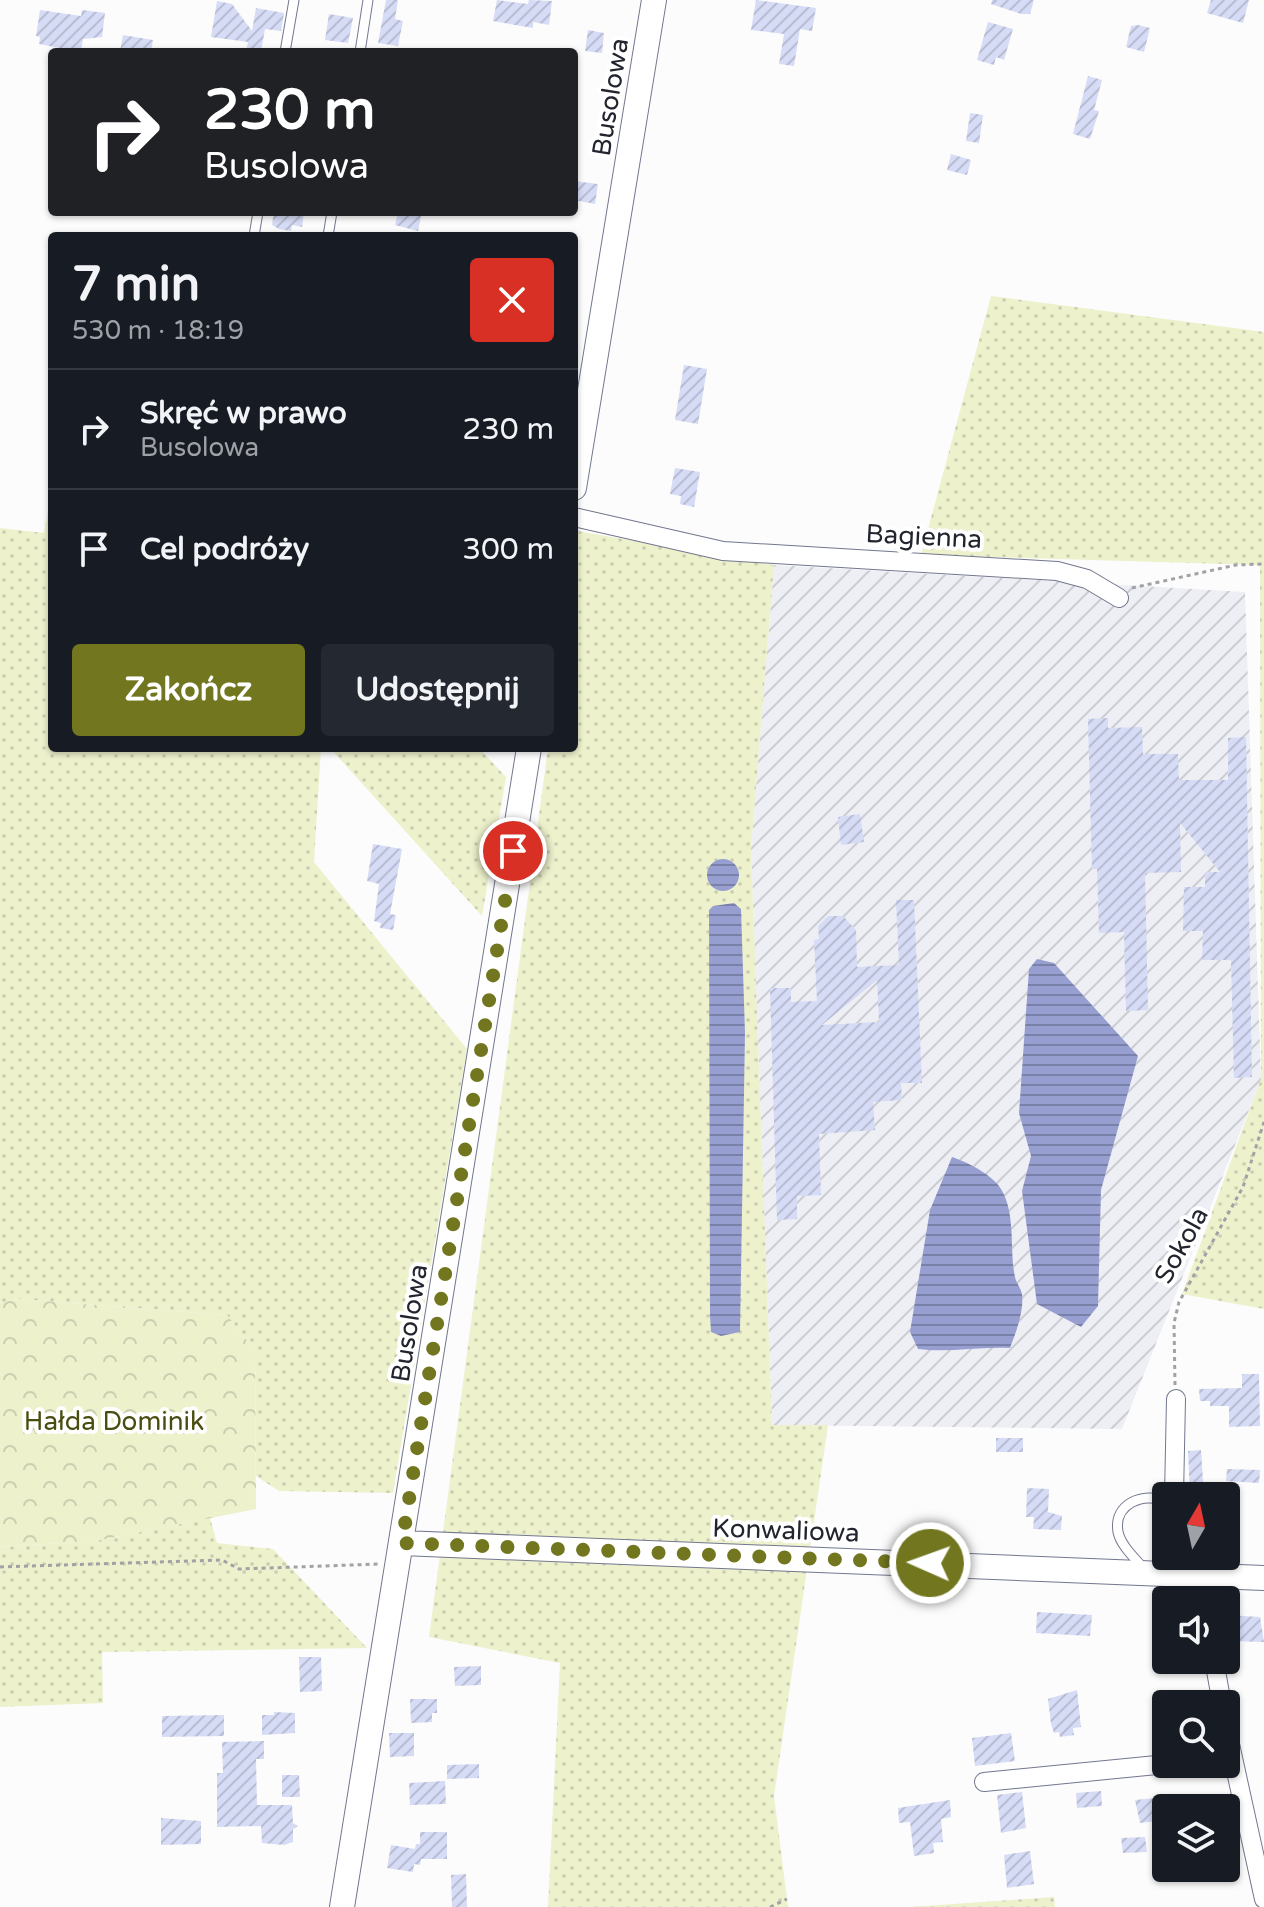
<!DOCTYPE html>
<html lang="pl">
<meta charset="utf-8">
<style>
body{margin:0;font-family:"Varela Round",sans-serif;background:#242831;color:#f1f3f6;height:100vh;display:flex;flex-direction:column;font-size:30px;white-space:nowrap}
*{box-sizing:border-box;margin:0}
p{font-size:26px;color:#9ea1a6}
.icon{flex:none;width:44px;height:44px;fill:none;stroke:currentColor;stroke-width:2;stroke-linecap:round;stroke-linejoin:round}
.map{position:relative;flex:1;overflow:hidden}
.sheet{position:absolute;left:48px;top:232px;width:530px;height:520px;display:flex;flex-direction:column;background:#171b24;border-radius:8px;box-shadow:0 2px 6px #0004}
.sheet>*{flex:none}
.hud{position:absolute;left:48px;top:48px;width:530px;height:168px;border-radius:8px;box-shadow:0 2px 6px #0004;background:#202124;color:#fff;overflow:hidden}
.needle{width:52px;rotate:9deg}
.tools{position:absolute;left:1152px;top:1482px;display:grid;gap:16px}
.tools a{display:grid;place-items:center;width:88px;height:88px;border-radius:8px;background:#171b24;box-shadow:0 2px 6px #0004;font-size:40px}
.pin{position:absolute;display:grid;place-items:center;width:68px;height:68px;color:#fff;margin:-34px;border:4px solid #fff;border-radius:50%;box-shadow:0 2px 8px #0007}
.me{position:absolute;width:88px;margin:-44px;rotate:272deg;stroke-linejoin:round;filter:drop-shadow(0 0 6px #0008)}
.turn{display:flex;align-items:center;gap:28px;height:168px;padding:0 24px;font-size:36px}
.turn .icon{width:104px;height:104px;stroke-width:2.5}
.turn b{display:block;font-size:56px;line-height:68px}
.round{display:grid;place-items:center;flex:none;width:84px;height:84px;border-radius:8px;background:#242831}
.overview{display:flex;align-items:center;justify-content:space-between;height:136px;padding:0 24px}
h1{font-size:48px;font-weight:800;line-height:60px}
.cta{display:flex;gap:16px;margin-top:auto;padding:16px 24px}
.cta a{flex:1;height:92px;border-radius:8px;background:#72771f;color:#fff;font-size:32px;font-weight:800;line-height:92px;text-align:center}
.cta a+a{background:#242831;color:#f1f3f6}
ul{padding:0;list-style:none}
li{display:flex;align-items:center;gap:24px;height:120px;padding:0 24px;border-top:2px solid #363941}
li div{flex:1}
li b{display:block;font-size:30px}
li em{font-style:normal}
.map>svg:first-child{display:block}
</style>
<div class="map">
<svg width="1264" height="1907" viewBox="0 0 1264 1907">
<defs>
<pattern id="industrial-furrows" width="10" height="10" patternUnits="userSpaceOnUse" patternTransform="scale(2)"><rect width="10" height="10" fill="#edeff5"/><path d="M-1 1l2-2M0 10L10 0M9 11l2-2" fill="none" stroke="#cbcdd2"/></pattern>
<pattern id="grass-dots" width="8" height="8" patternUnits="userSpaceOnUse" patternTransform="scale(2)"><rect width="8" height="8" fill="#edf1cc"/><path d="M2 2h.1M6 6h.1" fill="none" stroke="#cbceb0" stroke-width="1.8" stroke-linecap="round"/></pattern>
<pattern id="forest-crowns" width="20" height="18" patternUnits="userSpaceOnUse" patternTransform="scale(2)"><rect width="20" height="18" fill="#edf1cc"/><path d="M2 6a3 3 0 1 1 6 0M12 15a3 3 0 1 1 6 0" fill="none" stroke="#cbceb0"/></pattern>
<pattern id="water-rules" width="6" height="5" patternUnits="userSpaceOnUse" patternTransform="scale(2)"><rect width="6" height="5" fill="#969fd0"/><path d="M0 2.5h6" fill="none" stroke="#7a81a9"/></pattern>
<pattern id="building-hatch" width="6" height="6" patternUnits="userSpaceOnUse" patternTransform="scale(2)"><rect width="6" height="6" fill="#d7dcf6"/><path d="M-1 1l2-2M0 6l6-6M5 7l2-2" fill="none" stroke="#b8bdd3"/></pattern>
</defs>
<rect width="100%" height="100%" fill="#fcfcfc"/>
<path fill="url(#industrial-furrows)" d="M 774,565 L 1245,592 L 1261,1080 L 1122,1429 L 772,1425 L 751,849 Z"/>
<path fill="url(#grass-dots)" d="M 991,296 L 1264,332 L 1264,1309 L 1182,1294 L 1261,1079 L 1260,565 L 921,555 Z
M 52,489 L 52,748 L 321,748 L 314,862 L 467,1049 L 393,1493 L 279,1491 L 256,1476 L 255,1351 L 227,1315 L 17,1299 L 0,1303 L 0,528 L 44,533 Z
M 577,531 L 774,565 L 751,849 L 772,1425 L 828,1425 L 774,1796 L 788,1907 L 548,1907 L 560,1663 L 429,1637 L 548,748 L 574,748 Z
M 330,748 L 479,748 L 506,777 L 482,916 Z
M 210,1518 L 217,1543 L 273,1549 L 367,1648 L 102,1652 L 103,1703 L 0,1707 L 0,1547 L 95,1541 Z
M 1054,1897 L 1055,1907 L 910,1907 Z"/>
<path fill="url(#forest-crowns)" d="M 17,1299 L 227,1315 L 255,1351 L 256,1509 L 95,1541 L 0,1547 L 0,1303 Z"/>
<path fill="url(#water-rules)" d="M707 875a16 16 0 1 1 32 0a16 16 0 1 1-32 0Z
M 734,903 L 741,909 L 745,1033 L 740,1332 L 721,1336 L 711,1332 L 710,1316 L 709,910 L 713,906 Z
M 1037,959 L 1054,963 L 1138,1056 L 1101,1190 L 1098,1306 L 1081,1327 L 1037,1304 L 1022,1191 L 1031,1156 L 1019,1113 L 1029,969 Z
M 952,1157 C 967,1162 989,1173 999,1186 C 1017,1211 1009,1250 1015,1277 C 1016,1283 1021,1288 1022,1294 C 1024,1312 1016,1332 1010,1348 C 979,1346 950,1353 918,1349 L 910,1332 L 930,1210 Z"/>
<path fill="url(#building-hatch)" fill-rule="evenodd" d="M 386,0 L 398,0 L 395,19 L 403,21 L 398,46 L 378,43 Z
M 497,0 L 528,4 L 529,0 L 552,1 L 549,25 L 533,22 L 533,28 L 493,21 Z
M 756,0 L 816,8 L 812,31 L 800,29 L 794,66 L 779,64 L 784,34 L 751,30 Z
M 992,0 L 1034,0 L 1030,14 L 1021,14 L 991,4 Z
M 1211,0 L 1249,0 L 1243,23 L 1207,13 Z
M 217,1 L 232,4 L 252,31 L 256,8 L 284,13 L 281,31 L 265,29 L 261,52 L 246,52 L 248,42 L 211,37 Z
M 40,10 L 81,16 L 82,10 L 105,13 L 102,37 L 83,39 L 81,52 L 39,44 L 40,37 L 36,36 Z
M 329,14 L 353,18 L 348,43 L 325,40 Z
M 988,22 L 1013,29 L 1004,60 L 996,57 L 994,65 L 977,60 Z
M 1138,25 L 1150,28 L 1144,52 L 1126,47 L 1131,26 Z
M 588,30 L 604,33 L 602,53 L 585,51 Z
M 123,35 L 153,40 L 151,52 L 120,52 Z
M 1088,76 L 1102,80 L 1094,110 L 1099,111 L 1090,139 L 1073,134 Z
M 970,113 L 983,115 L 979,143 L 966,141 Z
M 951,154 L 971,160 L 967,175 L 947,170 Z
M 574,181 L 598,184 L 595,204 L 574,200 Z
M 274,212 L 304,212 L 302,227 L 292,225 L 291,231 L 279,229 L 272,225 Z
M 398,212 L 422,212 L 418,231 L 395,225 Z
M 684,365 L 707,369 L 698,424 L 675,420 Z
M 675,468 L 700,472 L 694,507 L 680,504 L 681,496 L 670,494 Z
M 1108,718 L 1108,728 L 1142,727 L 1143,754 L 1178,754 L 1179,780 L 1228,780 L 1228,738 L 1246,737 L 1252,1077 L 1234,1078 L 1231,960 L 1202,960 L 1203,931 L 1183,931 L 1184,887 L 1205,887 L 1205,872 L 1220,872 L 1180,823 L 1181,872 L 1145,873 L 1148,1010 L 1126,1011 L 1124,932 L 1099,933 L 1097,869 L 1092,869 L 1088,719 Z
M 860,814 L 864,842 L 841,845 L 838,817 Z
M 373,844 L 402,849 L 390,914 L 396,915 L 393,930 L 380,928 L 381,923 L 374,921 L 379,884 L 367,881 Z
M 896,900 L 914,900 L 922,1083 L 901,1083 L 902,1100 L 873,1102 L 875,1130 L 819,1134 L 821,1195 L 797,1196 L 797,1219 L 777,1220 L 770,988 L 791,988 L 791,1002 L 817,1001 L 814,940 L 819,939 L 818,926 L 828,916 L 843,916 L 856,930 L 857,967 L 899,965 ZM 877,980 L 879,1022 L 822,1025 Z
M 1242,1374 L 1259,1374 L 1260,1426 L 1229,1427 L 1229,1406 L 1210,1406 L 1210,1401 L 1200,1401 L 1199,1389 L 1242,1388 Z
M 996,1438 L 1023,1438 L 1023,1452 L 996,1452 Z
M 1201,1450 L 1204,1496 L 1190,1496 L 1188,1451 Z
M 1227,1469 L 1260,1470 L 1259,1483 L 1226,1481 Z
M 1027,1488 L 1049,1489 L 1048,1512 L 1062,1516 L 1061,1530 L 1033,1529 L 1034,1517 L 1026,1517 Z
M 1037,1612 L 1092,1615 L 1090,1636 L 1036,1633 Z
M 1226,1615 L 1260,1617 L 1264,1642 L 1226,1641 Z
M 299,1657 L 321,1657 L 322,1691 L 300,1692 Z
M 481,1666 L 481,1685 L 455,1686 L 454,1667 Z
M 1077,1690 L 1081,1727 L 1073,1728 L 1074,1735 L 1060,1737 L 1059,1732 L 1054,1733 L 1051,1724 L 1048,1699 Z
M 410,1699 L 437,1699 L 437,1713 L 432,1713 L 432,1722 L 411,1723 Z
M 274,1712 L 295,1713 L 295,1733 L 262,1735 L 262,1715 L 274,1715 Z
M 224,1715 L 224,1736 L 162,1737 L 162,1716 Z
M 389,1733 L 414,1733 L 414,1756 L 390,1757 Z
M 1011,1733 L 1015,1761 L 975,1766 L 972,1738 Z
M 264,1741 L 264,1759 L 256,1759 L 257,1805 L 292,1805 L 293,1823 L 298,1826 L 293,1829 L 293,1842 L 284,1845 L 262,1843 L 261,1826 L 217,1827 L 217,1773 L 223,1773 L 222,1742 Z
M 479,1764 L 479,1778 L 447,1779 L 447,1765 Z
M 282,1775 L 299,1775 L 300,1797 L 282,1797 Z
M 445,1781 L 446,1804 L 410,1805 L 409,1783 Z
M 1101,1791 L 1102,1806 L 1077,1808 L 1076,1793 Z
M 1022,1792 L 1026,1828 L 1001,1833 L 997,1795 Z
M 1166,1797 L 1166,1820 L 1140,1823 L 1135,1800 Z
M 950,1800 L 951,1817 L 941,1819 L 943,1842 L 933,1843 L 934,1853 L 914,1856 L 910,1822 L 899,1823 L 898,1808 Z
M 161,1818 L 201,1821 L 201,1844 L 161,1845 Z
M 420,1832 L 447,1832 L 447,1859 L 421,1859 L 420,1865 L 414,1864 L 413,1872 L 387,1868 L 391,1845 L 415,1849 L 416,1844 L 420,1844 Z
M 1145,1837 L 1147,1852 L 1123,1853 L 1121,1838 Z
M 1030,1851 L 1034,1884 L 1007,1888 L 1004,1855 Z
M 466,1874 L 467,1907 L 452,1907 L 451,1875 Z"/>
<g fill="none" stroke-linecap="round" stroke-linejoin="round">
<defs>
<path id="lane" d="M 285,52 L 294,0
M 360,52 L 368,0
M 254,236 L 258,212
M 328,236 L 332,212
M 1144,1569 C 1135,1558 1121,1546 1118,1532 C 1113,1503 1144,1492 1166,1501"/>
<path id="street" d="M 574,517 L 723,551 L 1057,571 L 1087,579 L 1119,598
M 1174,1496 L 1176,1399
M 1196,1574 L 1201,1600
M 1214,1660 L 1222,1704
M 1226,1726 L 1264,1899
M 984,1782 L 1167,1764"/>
<path id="secondary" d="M 574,488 L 654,0
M 402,1543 L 1264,1578
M 342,1907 L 529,748"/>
</defs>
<use href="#lane" stroke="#72778e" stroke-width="11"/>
<use href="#street" stroke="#72778e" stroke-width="20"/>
<use href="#secondary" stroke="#72778e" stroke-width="26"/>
<path stroke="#a1a1a6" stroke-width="3" stroke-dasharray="4 4" stroke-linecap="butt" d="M 1132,588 L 1236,565 L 1264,564
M 1175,1385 L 1174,1323 L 1179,1302 L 1243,1187 L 1264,1122
M 0,1567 L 222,1560 L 239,1569 L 380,1564
M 770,1907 L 787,1899"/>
<use href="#lane" stroke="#fff" stroke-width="9"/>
<use href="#street" stroke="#fff" stroke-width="18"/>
<use href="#secondary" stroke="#fff" stroke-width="24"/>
</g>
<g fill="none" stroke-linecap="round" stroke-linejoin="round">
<path stroke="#72771f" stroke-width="14" stroke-dasharray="0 25.2" d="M 513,851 L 402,1543 L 930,1563"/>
</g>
<g text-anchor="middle" stroke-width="8" stroke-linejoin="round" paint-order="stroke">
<g font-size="26" fill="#22242e" stroke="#fff">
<text transform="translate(610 97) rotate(-81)" y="9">Busolowa</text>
<text transform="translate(924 536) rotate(3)" y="9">Bagienna</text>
<text transform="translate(1181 1245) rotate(-61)" y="9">Sokola</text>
<text transform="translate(409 1323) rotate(-81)" y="9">Busolowa</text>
<text transform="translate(786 1530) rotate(2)" y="9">Konwaliowa</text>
</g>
<g font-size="26" fill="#4a4d0f" stroke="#fff">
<text x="114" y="1430">Hałda Dominik</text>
</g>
</g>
</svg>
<div class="tools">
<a><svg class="needle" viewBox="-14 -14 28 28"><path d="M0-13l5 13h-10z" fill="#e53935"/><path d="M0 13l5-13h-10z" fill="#9ea1a6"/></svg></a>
<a><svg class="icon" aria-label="sound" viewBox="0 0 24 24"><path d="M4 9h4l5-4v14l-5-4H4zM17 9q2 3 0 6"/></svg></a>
<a><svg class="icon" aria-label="search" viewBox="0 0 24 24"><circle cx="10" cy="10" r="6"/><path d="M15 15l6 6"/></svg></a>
<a><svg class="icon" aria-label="layers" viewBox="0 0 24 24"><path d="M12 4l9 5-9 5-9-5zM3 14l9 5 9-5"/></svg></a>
</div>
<div class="pin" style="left:513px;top:851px;background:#d93025"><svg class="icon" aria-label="arrive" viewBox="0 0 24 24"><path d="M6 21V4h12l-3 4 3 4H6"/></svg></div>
<svg class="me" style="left:930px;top:1563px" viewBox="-20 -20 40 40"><circle r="17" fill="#72771f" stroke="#fff" stroke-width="3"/><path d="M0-11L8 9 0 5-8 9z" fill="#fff"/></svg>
<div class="hud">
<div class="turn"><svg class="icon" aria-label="right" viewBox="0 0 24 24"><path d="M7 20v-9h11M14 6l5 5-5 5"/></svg><div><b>230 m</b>Busolowa</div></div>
</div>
<section class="sheet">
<div class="overview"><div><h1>7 min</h1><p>530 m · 18:19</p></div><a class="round" style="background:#d93025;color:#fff"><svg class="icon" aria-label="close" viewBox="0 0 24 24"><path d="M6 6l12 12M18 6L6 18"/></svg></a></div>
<ul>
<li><svg class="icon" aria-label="right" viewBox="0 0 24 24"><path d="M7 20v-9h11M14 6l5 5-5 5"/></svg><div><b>Skręć w prawo</b><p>Busolowa</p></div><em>230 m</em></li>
<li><svg class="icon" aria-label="arrive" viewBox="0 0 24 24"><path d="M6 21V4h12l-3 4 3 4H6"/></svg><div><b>Cel podróży</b></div><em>300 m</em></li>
</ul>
<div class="cta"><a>Zakończ</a><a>Udostępnij</a></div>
</section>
</div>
